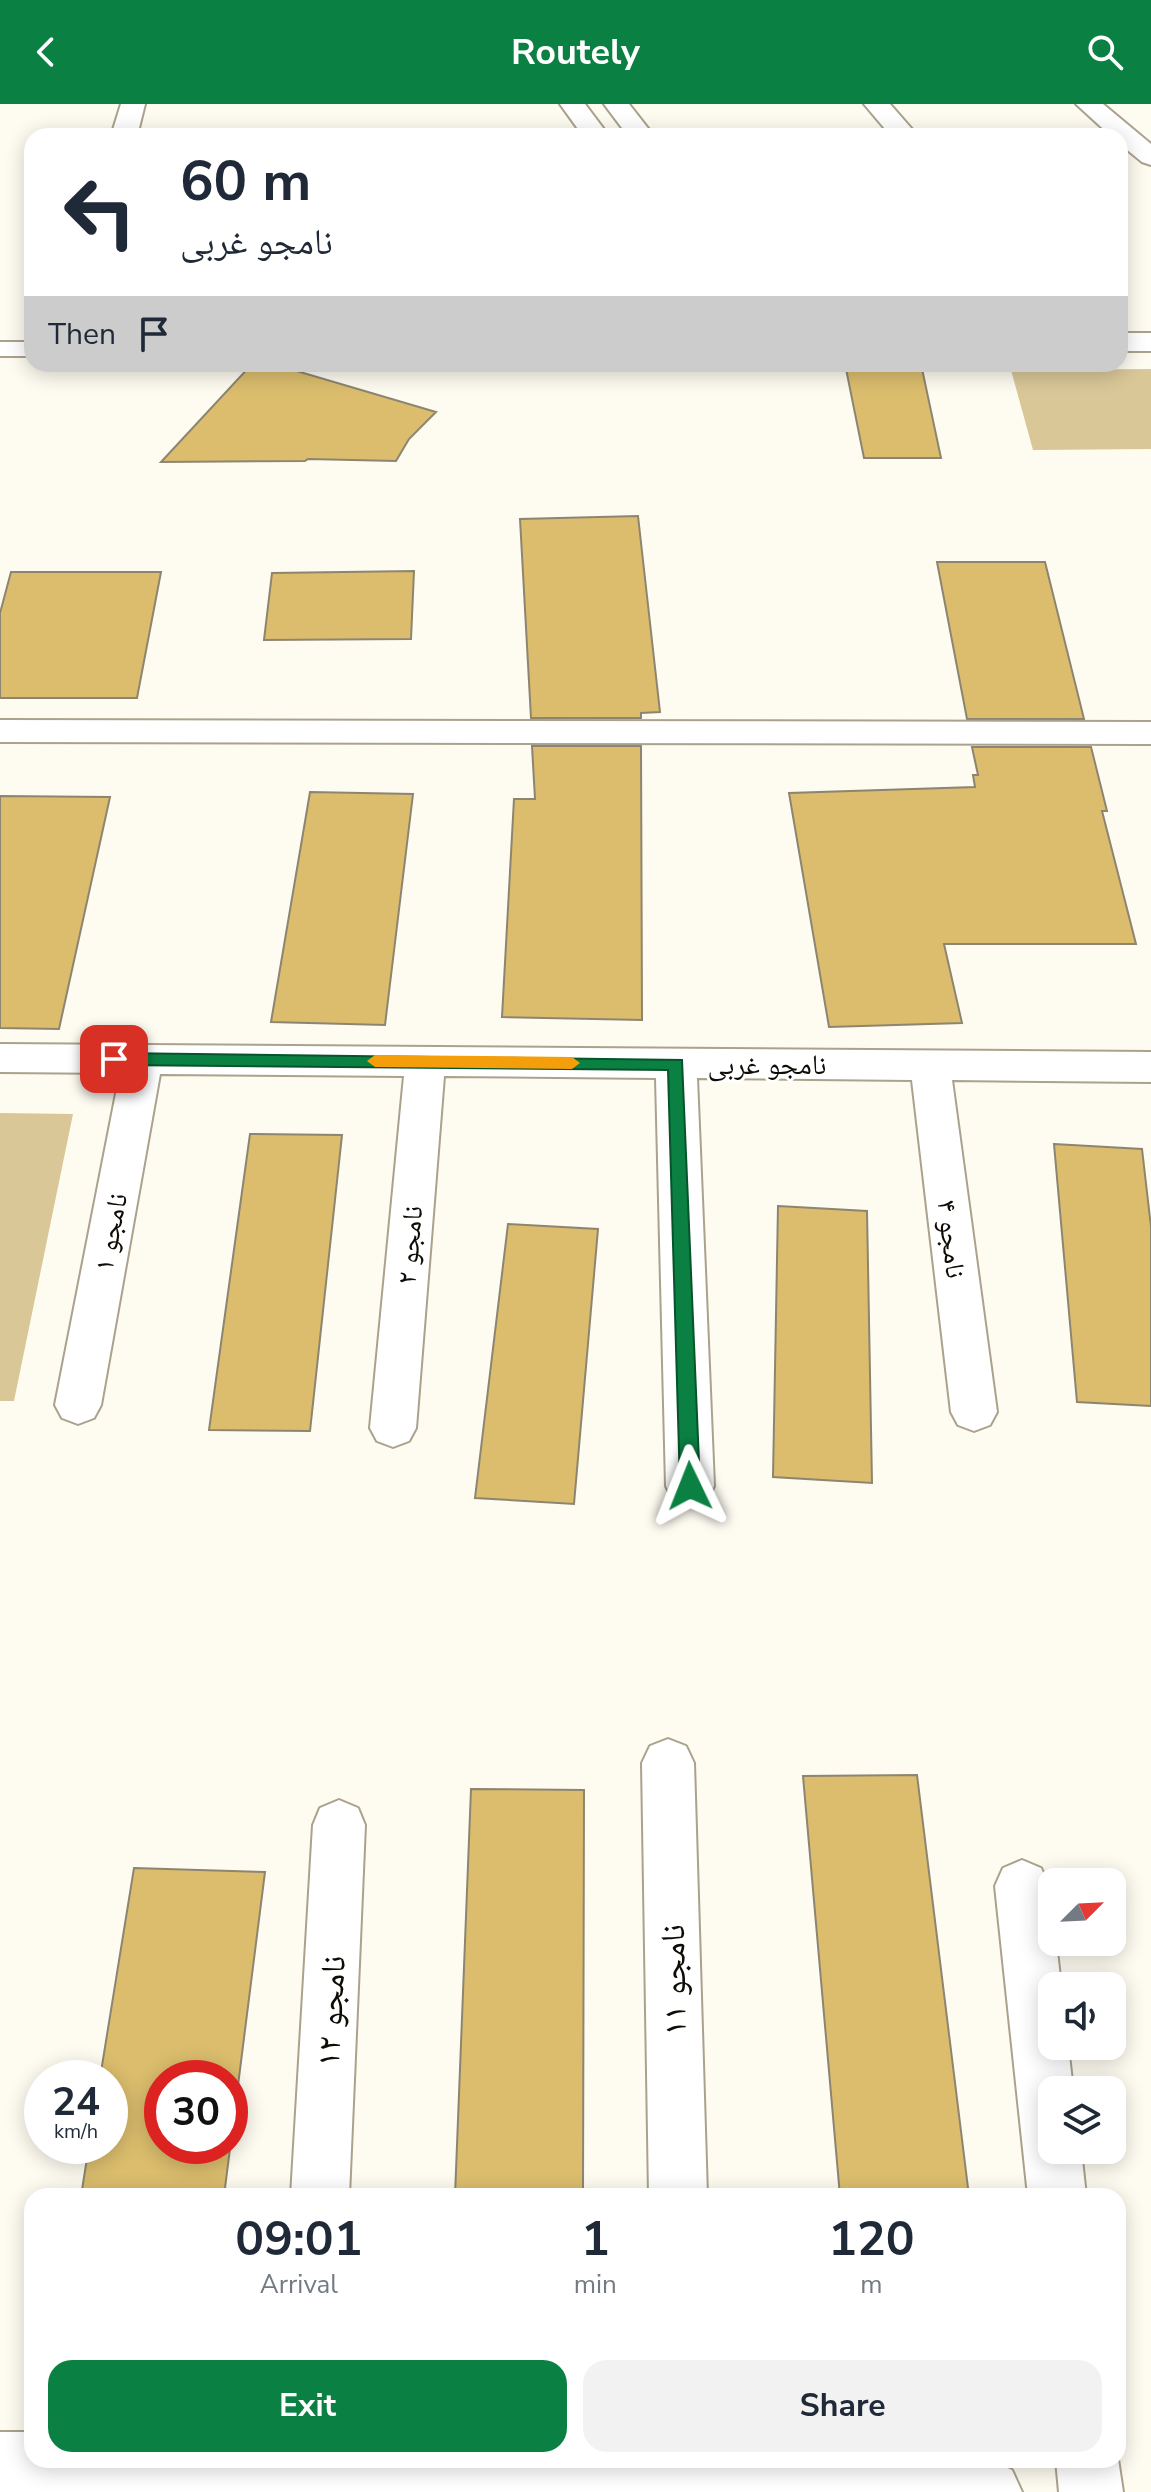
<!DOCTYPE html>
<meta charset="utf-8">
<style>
body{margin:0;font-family:"Nunito Sans","Noto Naskh Arabic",sans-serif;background:#f2f2f3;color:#1f2937;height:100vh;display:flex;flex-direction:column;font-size:30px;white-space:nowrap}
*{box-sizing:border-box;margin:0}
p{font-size:26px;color:#747a83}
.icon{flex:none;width:44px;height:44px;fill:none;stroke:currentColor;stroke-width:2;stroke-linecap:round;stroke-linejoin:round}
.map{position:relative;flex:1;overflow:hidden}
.drawer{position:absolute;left:24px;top:2084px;width:1102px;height:280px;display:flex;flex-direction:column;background:#fff;border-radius:24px;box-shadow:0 4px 20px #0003}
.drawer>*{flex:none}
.hud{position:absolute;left:24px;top:24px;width:1104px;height:244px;border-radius:24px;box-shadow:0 4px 20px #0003;background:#fff;color:#1f2937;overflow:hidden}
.needle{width:52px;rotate:66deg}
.controls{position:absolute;left:1038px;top:1764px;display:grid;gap:16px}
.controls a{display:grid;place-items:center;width:88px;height:88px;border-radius:16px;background:#fff;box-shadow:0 4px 20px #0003;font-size:40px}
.speed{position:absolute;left:24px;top:1956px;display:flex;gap:16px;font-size:40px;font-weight:700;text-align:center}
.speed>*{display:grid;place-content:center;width:104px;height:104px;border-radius:50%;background:#fff;box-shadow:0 4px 20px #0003;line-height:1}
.speed small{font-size:20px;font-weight:400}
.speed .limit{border:12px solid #d22;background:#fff;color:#111}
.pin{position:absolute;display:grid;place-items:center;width:68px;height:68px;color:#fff;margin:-34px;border-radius:16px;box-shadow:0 4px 12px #0006}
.me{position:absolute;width:88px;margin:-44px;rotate:358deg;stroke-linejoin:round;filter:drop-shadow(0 0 6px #0008)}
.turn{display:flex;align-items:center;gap:28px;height:168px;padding:0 24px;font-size:36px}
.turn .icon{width:104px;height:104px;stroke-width:2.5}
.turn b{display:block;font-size:56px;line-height:68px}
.then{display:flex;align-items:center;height:76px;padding:0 24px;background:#0003;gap:16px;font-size:30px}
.eta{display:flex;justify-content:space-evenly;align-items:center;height:136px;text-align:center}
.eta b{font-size:48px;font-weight:700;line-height:56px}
.action{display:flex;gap:16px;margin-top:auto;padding:16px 24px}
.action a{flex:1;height:92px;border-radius:24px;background:#0b8043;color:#fff;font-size:32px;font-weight:700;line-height:92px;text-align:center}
.action a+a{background:#f2f2f3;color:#1f2937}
header{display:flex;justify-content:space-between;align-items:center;height:104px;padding:0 24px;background:#0b8043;color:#fff;font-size:36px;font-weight:700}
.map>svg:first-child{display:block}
</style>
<header><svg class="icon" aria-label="back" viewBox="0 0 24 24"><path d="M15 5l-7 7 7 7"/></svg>Routely<svg class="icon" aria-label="search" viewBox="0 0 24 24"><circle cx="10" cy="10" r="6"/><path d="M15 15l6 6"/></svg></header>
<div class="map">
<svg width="1151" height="2388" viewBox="0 0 1151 2388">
<rect width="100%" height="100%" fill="#fefbf1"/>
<path fill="#d9c798" d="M 1151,265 L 1151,345 L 1033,346 L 1011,266 Z
M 0,1009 L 73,1010 L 14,1297 L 0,1297 Z"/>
<path fill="#dbbd6d" stroke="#8d8570" stroke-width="2" fill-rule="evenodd" d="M 252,260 L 273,260 L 436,308 L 409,335 L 396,357 L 308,355 L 305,357 L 161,358 Z
M 845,260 L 921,260 L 941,354 L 864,354 Z
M 638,412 L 660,608 L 641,609 L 641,614 L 531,614 L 520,415 Z
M 937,458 L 1045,458 L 1084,615 L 967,615 Z
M 414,467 L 411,535 L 264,536 L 272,469 Z
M 11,468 L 161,468 L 137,594 L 0,594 L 0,509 Z
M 532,642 L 641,642 L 642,916 L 502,913 L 514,695 L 535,695 Z
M 972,643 L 1091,643 L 1107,707 L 1102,707 L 1136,840 L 944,840 L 962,919 L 829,923 L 789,689 L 975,683 L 973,671 L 978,671 Z
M 310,688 L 413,690 L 385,921 L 271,918 Z
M 0,692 L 110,693 L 59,925 L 0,924 Z
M 250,1030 L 342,1031 L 310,1327 L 209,1326 Z
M 1054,1040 L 1142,1045 L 1151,1123 L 1151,1302 L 1077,1298 Z
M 778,1102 L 867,1107 L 872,1379 L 773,1373 Z
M 508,1120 L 598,1125 L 574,1400 L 475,1394 Z
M 917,1671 L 969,2092 L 840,2092 L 803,1672 Z
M 471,1685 L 584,1686 L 583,2092 L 455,2092 Z
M 134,1764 L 265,1768 L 224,2092 L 81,2092 L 89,2042 L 110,2042 L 110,1974 L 100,1974 ZM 162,1974 L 230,1974 L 230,2042 L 162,2042 Z"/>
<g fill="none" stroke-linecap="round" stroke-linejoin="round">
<defs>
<path id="service" d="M 0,238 L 32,238 L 32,252 L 0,252 Z"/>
<path id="minor" d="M 121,0 L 145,0 L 137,32 L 111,32 Z
M 560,0 L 585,0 L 609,32 L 583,32 Z
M 604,0 L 629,0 L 654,32 L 628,32 Z
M 864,0 L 890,0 L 918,32 L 891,32 Z
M 1076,0 L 1103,0 L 1151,40 L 1151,61 L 1142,58 L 1120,40 L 1120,32 L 1111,32 Z
M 1120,229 L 1151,229 L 1151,247 L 1120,247 Z
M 0,616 L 1151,618 L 1151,640 L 0,638 Z
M 0,940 L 1151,948 L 1151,978 L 952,976 L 997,1308 L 990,1321 L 974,1327 L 958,1321 L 951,1308 L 912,976 L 697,974 L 714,1382 L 707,1396 L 690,1402 L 673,1396 L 666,1382 L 656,974 L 444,972 L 416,1324 L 409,1337 L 393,1343 L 377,1337 L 370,1324 L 404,972 L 160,970 L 101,1301 L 94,1314 L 78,1320 L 62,1314 L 55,1301 L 120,969 L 0,968 Z
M 668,1635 L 686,1642 L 694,1659 L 707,2092 L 649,2092 L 642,1659 L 650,1642 Z
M 339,1696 L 358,1704 L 365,1721 L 349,2092 L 291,2092 L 313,1721 L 320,1704 Z
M 1022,1756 L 1041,1764 L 1049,1782 L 1052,1838 L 1056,1838 L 1061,1882 L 1052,1882 L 1052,1942 L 1068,1942 L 1073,1986 L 1052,1986 L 1052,2046 L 1081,2046 L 1086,2092 L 1028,2092 L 995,1782 L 1003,1764 Z
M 0,2328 L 32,2328 L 32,2356 L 990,2356 L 1012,2366 L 1022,2388 L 0,2388 Z
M 1056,2356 L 1118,2355 L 1123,2388 L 1059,2388 Z"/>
</defs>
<use href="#service" stroke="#aaa28c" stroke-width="4"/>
<use href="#minor" stroke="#aaa28c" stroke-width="4"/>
<use href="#service" fill="#fff" fill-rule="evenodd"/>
<use href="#minor" fill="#fff" fill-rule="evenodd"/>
</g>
<path fill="#0b8043" stroke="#07532c" stroke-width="2" d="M 114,949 L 682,956 L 700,1382 L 697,1388 L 690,1390 L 683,1388 L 680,1382 L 668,966 L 114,961 L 106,955 Z"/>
<path fill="#f59e0b" d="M 375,951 L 572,953 L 580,959 L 572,965 L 375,963 L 367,957 Z"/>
<g text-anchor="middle" stroke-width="6" stroke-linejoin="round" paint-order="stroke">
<g font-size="28" fill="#0f0c06" stroke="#fff">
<text x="767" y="970">نامجو غربی</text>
<text transform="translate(110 1128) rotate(-79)" y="10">نامجو ۱</text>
<text transform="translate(952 1135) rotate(83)" y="10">نامجو ۴</text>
<text transform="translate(409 1141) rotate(-85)" y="10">نامجو ۲</text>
</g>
<g font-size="34" fill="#0f0c06" stroke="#fff">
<text transform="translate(673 1876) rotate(-91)" y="12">نامجو ۱۱</text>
<text transform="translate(330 1907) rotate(-87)" y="12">نامجو ۱۲</text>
</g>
</g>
</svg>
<div class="controls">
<a><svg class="needle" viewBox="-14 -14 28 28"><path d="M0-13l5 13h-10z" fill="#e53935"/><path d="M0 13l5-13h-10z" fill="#747a83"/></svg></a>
<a><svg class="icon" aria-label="sound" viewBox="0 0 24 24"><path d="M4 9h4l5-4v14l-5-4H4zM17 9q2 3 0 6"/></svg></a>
<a><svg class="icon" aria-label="layers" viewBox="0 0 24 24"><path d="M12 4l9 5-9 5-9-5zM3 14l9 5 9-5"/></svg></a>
</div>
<div class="speed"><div>24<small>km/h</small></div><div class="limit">30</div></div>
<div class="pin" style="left:114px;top:955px;background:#d93025"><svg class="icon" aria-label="arrive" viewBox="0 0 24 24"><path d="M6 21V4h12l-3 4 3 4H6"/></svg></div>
<svg class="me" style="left:690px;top:1382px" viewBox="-20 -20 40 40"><path d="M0-17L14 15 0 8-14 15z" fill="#0b8043" stroke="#fff" stroke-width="4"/></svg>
<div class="hud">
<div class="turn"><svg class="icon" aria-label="left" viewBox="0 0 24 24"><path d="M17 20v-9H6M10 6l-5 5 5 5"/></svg><div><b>60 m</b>نامجو غربی</div></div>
<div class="then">Then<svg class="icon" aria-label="arrive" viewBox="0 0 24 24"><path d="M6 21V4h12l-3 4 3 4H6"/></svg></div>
</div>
<section class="drawer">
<div class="eta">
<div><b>09:01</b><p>Arrival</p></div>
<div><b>1</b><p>min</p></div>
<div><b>120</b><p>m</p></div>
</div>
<div class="action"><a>Exit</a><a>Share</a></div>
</section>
</div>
